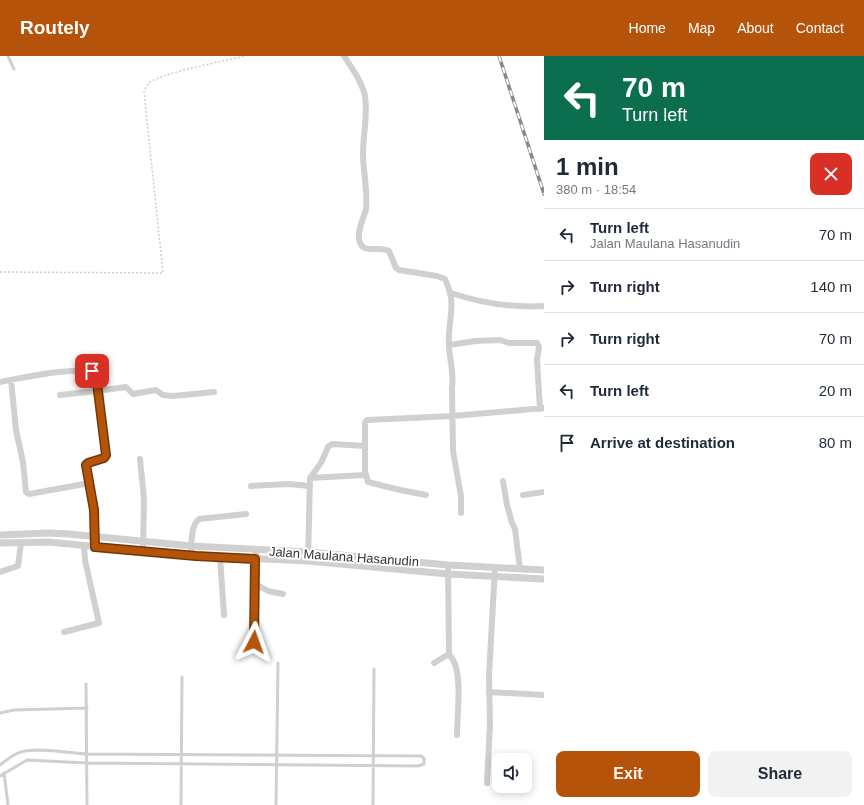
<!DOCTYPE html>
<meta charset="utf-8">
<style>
body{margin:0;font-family:Helvetica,sans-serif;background:#f2f2f3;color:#1f2937;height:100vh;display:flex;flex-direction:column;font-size:15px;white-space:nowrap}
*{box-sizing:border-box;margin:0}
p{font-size:13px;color:#747a83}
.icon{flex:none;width:22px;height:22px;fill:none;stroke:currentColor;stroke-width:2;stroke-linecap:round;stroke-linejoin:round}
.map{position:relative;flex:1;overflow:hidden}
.side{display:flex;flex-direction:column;background:#fff;width:320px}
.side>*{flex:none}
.hud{background:#0b6e4f;color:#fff;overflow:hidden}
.tools{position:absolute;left:492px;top:697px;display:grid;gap:8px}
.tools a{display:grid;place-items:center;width:40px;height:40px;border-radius:8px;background:#fff;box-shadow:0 2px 10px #0003;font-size:20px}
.pin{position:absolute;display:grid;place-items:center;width:34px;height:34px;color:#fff;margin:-17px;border-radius:8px;box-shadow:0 2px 6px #0006}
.me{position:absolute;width:44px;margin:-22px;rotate:4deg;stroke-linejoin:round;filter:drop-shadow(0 0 3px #0008)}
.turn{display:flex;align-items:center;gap:14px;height:84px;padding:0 12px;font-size:18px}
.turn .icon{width:52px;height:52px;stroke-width:2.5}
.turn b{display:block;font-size:28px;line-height:34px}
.round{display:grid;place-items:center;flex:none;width:42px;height:42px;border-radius:8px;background:#f2f2f3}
.summary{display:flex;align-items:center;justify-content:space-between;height:68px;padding:0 12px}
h1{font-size:24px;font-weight:600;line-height:30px}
.button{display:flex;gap:8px;margin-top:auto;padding:8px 12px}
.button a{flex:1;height:46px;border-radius:8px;background:#b45309;color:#fff;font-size:16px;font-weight:600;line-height:46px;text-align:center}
.button a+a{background:#f2f2f3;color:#1f2937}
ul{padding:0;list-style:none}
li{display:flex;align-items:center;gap:12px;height:52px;padding:0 12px;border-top:1px solid #e0e1e3}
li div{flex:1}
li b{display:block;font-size:15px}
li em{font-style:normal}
header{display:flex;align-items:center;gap:24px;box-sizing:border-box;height:56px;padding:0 20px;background:#b45309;color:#fff}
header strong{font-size:19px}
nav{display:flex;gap:22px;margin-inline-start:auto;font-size:14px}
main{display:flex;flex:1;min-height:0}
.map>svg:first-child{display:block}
</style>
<header>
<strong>Routely</strong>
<nav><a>Home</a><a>Map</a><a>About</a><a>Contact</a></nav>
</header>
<main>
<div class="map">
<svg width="544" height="749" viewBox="0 0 544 749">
<rect width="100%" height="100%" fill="#fff"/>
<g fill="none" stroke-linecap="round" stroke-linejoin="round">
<path stroke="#cdcdcd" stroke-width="1.5" stroke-dasharray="2 2" stroke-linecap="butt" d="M 0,216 L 163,217 L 144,36 C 145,34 146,30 148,28 C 155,18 229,4 245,0"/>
<path stroke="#d0d0d0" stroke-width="3" d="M 8,0 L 14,13
M 86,628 L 87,749
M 0,657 L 14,654 L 87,652
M 0,709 C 7,704 13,698 21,696 C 34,691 72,697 87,698 L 421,700 L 424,702 L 424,708 L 418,710 L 87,707 L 27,704 L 0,720
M 4,717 L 8,749
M 181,749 L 182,621
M 276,749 L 278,607
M 373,749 L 374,613"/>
<path stroke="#d0d0d0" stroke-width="6" d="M 344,0 C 352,12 362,26 365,40 C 368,59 363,79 363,98 C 363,114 368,137 366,153 C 364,162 353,182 363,191 C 369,196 381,190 389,195 L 396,212 L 399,214 L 437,220 L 445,223 C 458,250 447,264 449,291 C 450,305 454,318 452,332 L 453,395 L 461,440 L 461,457
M 451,237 C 481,247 512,252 544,250
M 449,289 L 476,285 L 500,284 L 509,287 L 537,287 L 539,291 L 537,304 L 540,353
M 11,324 L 16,374 L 23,406 L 26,436 L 29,438 L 90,427
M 0,326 C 16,323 84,308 95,318 L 97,335 L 60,339
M 365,390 L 365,415 L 368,426 L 400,434 L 426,439
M 140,403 L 144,443 L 143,495
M 310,422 L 321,407 L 328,391 L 332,388 L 365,390 L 365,366 L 367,364 L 453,360 L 544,352
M 310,422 L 365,419
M 503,425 L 507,449 L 512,467 L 515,473 L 520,513
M 251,430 L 289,428 L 310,430
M 523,439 L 544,436
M 95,491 L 94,454 L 86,411 L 88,407 L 102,403 L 106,399 L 97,335 L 126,331 L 133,338 L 156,334 L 163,339 L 173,340 L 214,336
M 256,494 L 254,527 L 268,535 L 283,538
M 191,499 C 192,489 190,470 199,463 L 246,458
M 220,501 L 224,559
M 308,505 L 310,422
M 0,516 L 18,510 L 21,487
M 64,576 L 99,567 L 85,504 L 84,490
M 254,586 L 255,565 L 254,527
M 449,598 C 450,600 453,603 454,606 C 462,621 457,661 457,679
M 434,607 L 449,598 L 448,509
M 489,636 L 544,639
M 487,727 L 490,668 L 489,620 L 495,511"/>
<path stroke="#d0d0d0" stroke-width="7" d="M 0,479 L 48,477 L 69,478 L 192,490 L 309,496 L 448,509 L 544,514
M 0,487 L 48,486 L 196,500 L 308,505 L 448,518 L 544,523"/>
<defs>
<path id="rail" d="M 499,0 L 544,138"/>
</defs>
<use href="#rail" stroke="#888" stroke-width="3.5"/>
<use href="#rail" stroke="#fff" stroke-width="2" stroke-dasharray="6" stroke-linecap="butt"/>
</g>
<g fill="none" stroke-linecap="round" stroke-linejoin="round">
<defs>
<path id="route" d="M 92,315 L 96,319 L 106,399 L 104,402 L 88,407 L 86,409 L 94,454 L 95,491 L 196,500 L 255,503 L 254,586"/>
</defs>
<use href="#route" stroke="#753606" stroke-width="10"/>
<use href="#route" stroke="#b45309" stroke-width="7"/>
</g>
<g text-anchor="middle" stroke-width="4" stroke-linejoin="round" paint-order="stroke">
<g font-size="13" fill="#333" stroke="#fff">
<text transform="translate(344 500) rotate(4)" y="5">Jalan Maulana Hasanudin</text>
</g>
</g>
</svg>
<div class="tools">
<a><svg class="icon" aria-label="sound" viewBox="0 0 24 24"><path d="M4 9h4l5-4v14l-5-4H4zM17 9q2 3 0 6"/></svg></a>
</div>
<div class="pin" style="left:92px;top:315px;background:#d93025"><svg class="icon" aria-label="arrive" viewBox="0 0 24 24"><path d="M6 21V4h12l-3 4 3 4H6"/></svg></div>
<svg class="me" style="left:254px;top:586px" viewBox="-20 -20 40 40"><path d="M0-17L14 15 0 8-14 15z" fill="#b45309" stroke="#fff" stroke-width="4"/></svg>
</div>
<section class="side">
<div class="hud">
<div class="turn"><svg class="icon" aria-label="left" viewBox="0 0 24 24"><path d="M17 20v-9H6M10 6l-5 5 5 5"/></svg><div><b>70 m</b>Turn left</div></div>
</div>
<div class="summary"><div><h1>1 min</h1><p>380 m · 18:54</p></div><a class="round" style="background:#d93025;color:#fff"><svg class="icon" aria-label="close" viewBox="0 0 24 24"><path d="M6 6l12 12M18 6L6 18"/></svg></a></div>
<ul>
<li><svg class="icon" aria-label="left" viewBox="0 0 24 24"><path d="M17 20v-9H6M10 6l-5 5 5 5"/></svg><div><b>Turn left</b><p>Jalan Maulana Hasanudin</p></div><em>70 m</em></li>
<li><svg class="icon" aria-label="right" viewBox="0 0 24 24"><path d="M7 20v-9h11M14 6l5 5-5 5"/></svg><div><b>Turn right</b></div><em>140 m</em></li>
<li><svg class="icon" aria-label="right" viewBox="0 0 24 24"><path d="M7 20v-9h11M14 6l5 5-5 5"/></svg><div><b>Turn right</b></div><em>70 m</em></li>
<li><svg class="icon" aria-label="left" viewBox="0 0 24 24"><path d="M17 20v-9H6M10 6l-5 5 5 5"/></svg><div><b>Turn left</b></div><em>20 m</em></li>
<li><svg class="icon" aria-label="arrive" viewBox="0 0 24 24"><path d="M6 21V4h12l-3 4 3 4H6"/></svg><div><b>Arrive at destination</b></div><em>80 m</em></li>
</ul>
<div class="button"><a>Exit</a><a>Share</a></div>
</section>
</main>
